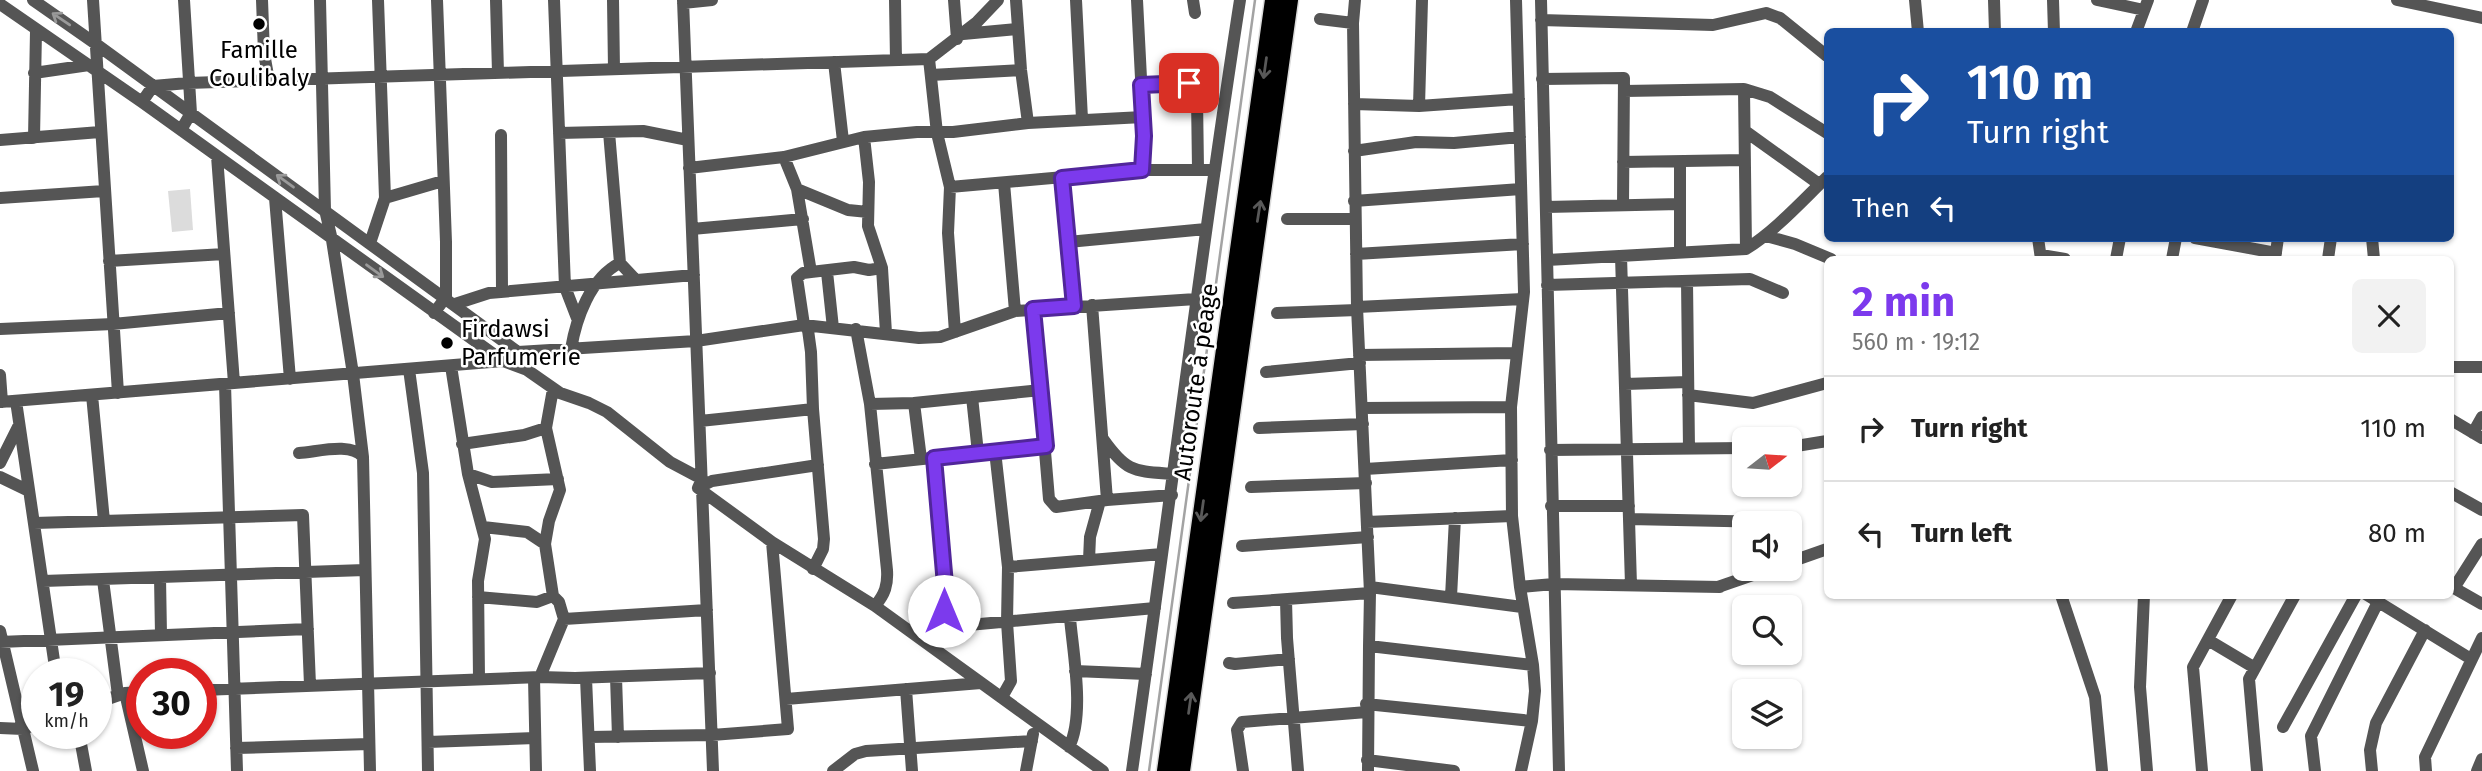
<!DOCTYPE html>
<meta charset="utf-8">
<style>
body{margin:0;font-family:"Fira Sans",sans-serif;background:#f2f2f2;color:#222;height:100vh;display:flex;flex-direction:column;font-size:26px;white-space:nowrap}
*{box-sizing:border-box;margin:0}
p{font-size:23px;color:#767676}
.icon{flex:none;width:38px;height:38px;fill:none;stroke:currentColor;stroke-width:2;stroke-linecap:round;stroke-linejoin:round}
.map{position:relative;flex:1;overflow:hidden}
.side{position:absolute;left:1824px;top:256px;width:630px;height:343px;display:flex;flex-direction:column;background:#fff;border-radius:10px;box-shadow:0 2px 5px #0004}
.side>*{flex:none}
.top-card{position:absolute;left:1824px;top:28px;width:630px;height:214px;border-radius:10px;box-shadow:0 2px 5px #0004;background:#1a4fa0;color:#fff;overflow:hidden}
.needle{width:46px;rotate:73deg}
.tools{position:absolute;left:1732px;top:427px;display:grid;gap:14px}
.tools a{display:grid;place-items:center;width:70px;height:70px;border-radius:10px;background:#fff;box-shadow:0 2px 5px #0004;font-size:35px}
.speed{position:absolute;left:21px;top:658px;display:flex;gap:14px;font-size:35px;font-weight:700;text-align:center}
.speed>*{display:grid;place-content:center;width:91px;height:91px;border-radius:50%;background:#fff;box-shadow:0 2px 5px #0004;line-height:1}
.speed small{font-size:18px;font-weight:400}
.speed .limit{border:10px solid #d22;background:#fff;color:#111}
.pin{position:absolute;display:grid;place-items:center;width:60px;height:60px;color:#fff;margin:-30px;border-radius:14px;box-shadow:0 4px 10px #0006}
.me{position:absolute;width:77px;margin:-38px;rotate:0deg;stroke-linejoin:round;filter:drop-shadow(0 0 5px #0008)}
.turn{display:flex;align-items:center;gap:24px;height:147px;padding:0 28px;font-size:32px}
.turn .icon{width:91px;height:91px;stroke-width:2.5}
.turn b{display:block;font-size:49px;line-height:60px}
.then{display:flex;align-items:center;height:66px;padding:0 28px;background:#0003;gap:14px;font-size:26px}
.round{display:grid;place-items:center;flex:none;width:74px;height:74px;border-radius:10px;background:#f2f2f2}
.head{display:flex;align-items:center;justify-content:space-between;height:119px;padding:0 28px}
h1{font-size:42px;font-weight:700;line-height:52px;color:#7c3aed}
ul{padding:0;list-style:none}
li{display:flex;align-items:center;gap:21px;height:105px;padding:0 28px;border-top:2px solid #e0e0e0}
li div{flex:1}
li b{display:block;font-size:26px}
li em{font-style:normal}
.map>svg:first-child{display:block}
</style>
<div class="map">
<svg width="2482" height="771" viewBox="0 0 2482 771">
<rect width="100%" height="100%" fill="#fff"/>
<path fill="#dcdcdc" d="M 190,189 L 193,230 L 172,232 L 168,191 Z"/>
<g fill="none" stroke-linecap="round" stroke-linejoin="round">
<path stroke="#a3a3a3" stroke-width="2.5" d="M 1149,771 L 1255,0"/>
<defs>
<path id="highway" d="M 1166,771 L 1274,0
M 1181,771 L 1289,0"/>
</defs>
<use href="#highway" stroke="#dbdbdb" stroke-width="21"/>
<path stroke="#555" stroke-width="12" d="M 33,0 L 96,44 L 518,352 L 521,357
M 93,0 L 118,393
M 262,0 L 264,53 L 269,81
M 320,0 L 325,210 L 332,240 L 353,374 L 363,457 L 370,771
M 496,0 L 498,73
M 554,0 L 565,287 L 577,318
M 613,0 L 614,69
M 683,0 L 713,771
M 895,0 L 896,60
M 954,0 L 957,39
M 1016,0 L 1021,70 L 1028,123
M 1076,0 L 1082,119
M 1137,0 L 1144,137 L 1142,170
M 1193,0 L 1195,13
M 1355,0 L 1353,23 L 1357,307 L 1370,593 L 1369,646 L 1533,665
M 1516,0 L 1524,292 L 1511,407 L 1512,516 L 1520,587 L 1533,665 L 1535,691 L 1532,721 L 1521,771
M 1541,0 L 1559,771
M 1915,0 L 1918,32
M 1994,0 L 1995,32
M 2053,0 L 2054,32
M 2097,0 L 2144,10
M 2397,0 L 2482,18
M 683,3 L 712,0
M 0,4 L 142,102 L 503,361 L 527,370 L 560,393 L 589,403 L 607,412 L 670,462 L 702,479 L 698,488 L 772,542 L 875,606 L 1103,771
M 1320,19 L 1353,23
M 1541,20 L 1713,25 L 1766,13 L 1780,18 L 1827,56
M 2136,32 L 2148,0
M 2192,32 L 2203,0
M 963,34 L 1017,29
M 929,59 L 937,133 L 950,187 L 948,233 L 955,332
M 834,62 L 843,141
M 34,73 L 89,65
M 931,75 L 1021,70
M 1542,79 L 1624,78 L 1623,205
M 1141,85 L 1192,84 L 1197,98 L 1198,169
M 1744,89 L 1746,249
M 1624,91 L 1744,89 L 1770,97 L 1827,133
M 142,102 L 153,86 L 188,83 L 929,59 L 977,22 L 998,0
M 1354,104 L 1419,106 L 1519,99
M 1419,106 L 1422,0
M 181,130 L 191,113 L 184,0
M 1745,131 L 1819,184
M 609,132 L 620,263 L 635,279
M 559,133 L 643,131 L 688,140
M 501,135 L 502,291
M 864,137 L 869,182 L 868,226 L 882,268 L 886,333
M 34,138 L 36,31
M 0,140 L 100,132
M 1354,151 L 1416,142 L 1454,143 L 1520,137
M 217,156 L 234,383
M 784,157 L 797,189 L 811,272 L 854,267 L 869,270 L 882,268
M 1623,162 L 1745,160
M 1680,162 L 1680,253
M 689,168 L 784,157 L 864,137 L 917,132 L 953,132 L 1028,123 L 1143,117
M 1062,178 L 1075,306
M 1004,183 L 1015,311
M 950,187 L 1142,170 L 1215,170
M 797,189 L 848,210 L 868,212
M 0,198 L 104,191
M 275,198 L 290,379
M 385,198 L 443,181
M 1354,201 L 1521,189
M 1546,207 L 1680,204
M 1287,219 L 1355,219
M 692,229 L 803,219
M 1766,236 L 1795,244 L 1831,259
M 2038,238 L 2041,259
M 2195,238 L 2276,253
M 2372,238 L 2374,259
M 1068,242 L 1206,229
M 370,243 L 385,198 L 378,0
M 1356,254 L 1523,244
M 2041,255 L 2065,259
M 1621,256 L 1631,585
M 2116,259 L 2120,238
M 2172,259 L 2176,238
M 2275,259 L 2278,238
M 2328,259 L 2331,238
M 1547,260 L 1746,249 C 1775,231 1802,201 1827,177
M 109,261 L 224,254
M 811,272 L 803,273 L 797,278 L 804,325 L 808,330 L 811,352 L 813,409 L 824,539 L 823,549 L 813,569
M 827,272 L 833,328
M 1687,281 L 1689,449
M 1547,285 L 1750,279 L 1783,293
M 455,304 L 489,293 L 694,275
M 1092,305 L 1107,500
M 1357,307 L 1523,299
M 1033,309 L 1049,499 L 1056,507 L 1107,500 L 1172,495
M 434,313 L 446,297 L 446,242 L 437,0
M 1277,313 L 1357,310
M 0,329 L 113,324 L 229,313
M 856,329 L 870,404 L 887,570 C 888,585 885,594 875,606
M 571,349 C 576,319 590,278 620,263
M 1359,355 L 1517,353
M 451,366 L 468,474 L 485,539 L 478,581 L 479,679
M 2450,367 L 2482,367
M 409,369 L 423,473 L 428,771
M 1266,372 L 1360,363
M 0,375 L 2,402
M 225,384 L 237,771
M 1625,384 L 1688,382
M 92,395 L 104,521
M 1688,395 L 1753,403 L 1827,383
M 972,397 L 978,453
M 16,401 L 56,674
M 0,402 L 503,361 L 518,352 L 696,341 L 804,325 L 919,338 L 940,337 L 1015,311 L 1196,299
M 914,403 L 921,459
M 870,404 L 914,403 L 1041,390
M 1362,408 L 1511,407
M 2450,419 L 2482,438
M 700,421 L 813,409
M 1259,428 L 1363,424
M 2473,433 L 2482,417
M 1103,439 C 1127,473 1134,471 1174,474
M 462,444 L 524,435 L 546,428
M 1790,447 L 1827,441
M 1550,450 L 1745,448
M 995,451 L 1008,567 L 1007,622 L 1011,681 L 1002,697
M 299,453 C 317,452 351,442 363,457
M 0,463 L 19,425
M 875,464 L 1046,446
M 1365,469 L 1512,460
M 468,474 L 492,482 L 558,479
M 0,477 L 29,491
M 1251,487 L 1366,483
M 698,488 L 712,481 L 818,465
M 2450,492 L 2482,510
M 1551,506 L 1629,506
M 1629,519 L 1772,522
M 1367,522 L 1512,516
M 34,523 L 303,515 L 310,685
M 483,527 L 527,532 L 545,544
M 2482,544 L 2454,588 L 2482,604
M 1242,546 L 1368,537
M 1089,560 L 1090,537 L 1100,501
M 1790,562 L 1827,549
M 1008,567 L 1162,554
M 160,577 L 161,635
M 103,580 L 118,695
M 43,581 L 365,570
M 1370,587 L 1522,607
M 1520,587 L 1554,584 L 1720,587
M 1718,587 L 1770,569
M 2061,595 L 2095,697 L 2102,771
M 2144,595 L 2140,687 L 2147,771
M 2367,595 L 2471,659
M 478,597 L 537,602 L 553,596
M 1451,597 L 1455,518
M 1286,600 L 1287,638 L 1298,771
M 1233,603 L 1370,593
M 564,619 L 707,610
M 936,628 L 1155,608
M 0,631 L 33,771
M 933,633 L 944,611 L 946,596 L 934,458
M 2208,640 L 2255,668
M 0,642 L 308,629
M 1229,663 L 1235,664 L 1289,659
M 1075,671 L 1146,674
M 540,677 L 575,678 L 710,673
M 616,677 L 618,737
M 534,678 L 536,771
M 586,678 L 590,771
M 906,689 L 912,771
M 201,690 L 540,677 L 564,619 L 559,602 L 553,596 L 545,544 L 549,521 L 560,490 L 546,428 L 553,389
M 125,693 L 143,771
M 786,699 L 981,683
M 96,703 L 125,693 L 142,692
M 1366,704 L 1532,721
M 2283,727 L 2356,595
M 0,728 L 23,729 L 37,724
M 79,733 L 86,771
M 589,737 L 712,735 L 788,729 L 772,542
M 428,742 L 535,738
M 1069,747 C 1085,715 1073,653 1070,618
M 236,748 L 369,744
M 1367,760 L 1454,771
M 833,771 L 855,754 L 866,751 L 1032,741
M 1026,771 L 1033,734
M 1132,771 C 1169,514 1200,256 1240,0
M 1243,771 L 1237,730 L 1242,722 L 1367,712
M 1368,771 L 1369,646
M 2202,771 L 2193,667 L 2232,595
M 2257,771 L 2249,679 L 2295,595
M 2315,771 L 2311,736 L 2378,602
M 2372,771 L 2370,750 L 2376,723 L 2425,630
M 2426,771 L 2425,757 L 2482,638
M 2477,771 L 2482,759"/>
<use href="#highway" stroke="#000" stroke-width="18"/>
</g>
<defs><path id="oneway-shaft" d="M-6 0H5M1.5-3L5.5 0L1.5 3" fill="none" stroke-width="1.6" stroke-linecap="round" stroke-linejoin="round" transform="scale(1.75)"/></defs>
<g stroke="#999">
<use href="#oneway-shaft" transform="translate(61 19) rotate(-146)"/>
<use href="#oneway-shaft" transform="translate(285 181) rotate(-144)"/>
<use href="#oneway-shaft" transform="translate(375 271) rotate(36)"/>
</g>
<g stroke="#595959">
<use href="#oneway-shaft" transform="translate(1265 68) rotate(98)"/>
<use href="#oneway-shaft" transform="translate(1259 211) rotate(-81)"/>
<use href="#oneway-shaft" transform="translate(1202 511) rotate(98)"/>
<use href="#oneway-shaft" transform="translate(1190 703) rotate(-82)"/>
</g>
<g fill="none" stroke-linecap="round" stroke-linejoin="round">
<defs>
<path id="route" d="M 944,611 L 946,596 L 934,458 L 1046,446 L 1033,309 L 1074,306 L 1062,178 L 1142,170 L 1144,136 L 1141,85 L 1189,83"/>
</defs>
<use href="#route" stroke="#51269a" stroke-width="18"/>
<use href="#route" stroke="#7c3aed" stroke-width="12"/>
</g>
<g fill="#000" stroke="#fff" stroke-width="2.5">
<circle cx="259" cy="24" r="7"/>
<circle cx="447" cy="343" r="7"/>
</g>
<g text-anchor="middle" stroke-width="5" stroke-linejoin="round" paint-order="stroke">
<g font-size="24" fill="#000" stroke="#fff">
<text x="259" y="58">Famille<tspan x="259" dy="28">Coulibaly</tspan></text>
<text x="461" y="337" text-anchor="start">Firdawsi<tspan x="461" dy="28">Parfumerie</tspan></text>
</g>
<g font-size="24" fill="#000" stroke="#fff">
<text transform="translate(1196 382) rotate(-82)" y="8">Autoroute à péage</text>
</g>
</g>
</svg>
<div class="tools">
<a><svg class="needle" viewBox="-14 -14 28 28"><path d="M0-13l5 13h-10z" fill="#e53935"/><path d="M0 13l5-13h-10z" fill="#767676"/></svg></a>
<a><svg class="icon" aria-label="sound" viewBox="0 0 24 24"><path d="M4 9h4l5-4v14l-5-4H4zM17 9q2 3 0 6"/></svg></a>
<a><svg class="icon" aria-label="search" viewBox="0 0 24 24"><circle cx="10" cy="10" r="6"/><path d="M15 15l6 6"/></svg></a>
<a><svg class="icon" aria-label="layers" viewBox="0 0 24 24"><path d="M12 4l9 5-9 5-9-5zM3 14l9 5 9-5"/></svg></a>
</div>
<div class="speed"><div>19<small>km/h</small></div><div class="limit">30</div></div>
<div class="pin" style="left:1189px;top:83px;background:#d93025"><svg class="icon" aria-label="arrive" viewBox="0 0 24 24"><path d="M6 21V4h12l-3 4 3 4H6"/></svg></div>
<svg class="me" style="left:944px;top:611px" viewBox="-20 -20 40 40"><circle r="19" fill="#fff"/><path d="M0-13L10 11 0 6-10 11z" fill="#7c3aed"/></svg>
<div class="top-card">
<div class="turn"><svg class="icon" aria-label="right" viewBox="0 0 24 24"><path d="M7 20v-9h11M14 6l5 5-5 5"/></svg><div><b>110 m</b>Turn right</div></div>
<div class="then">Then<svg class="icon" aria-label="left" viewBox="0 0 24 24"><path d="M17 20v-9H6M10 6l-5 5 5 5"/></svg></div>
</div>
<section class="side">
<div class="head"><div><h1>2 min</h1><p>560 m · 19:12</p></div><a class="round"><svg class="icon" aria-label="close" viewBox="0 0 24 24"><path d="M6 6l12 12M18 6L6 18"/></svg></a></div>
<ul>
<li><svg class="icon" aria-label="right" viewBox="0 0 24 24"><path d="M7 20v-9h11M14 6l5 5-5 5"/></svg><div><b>Turn right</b></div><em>110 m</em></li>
<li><svg class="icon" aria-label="left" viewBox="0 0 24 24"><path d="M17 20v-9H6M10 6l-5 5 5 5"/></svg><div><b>Turn left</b></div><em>80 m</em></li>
</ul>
</section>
</div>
